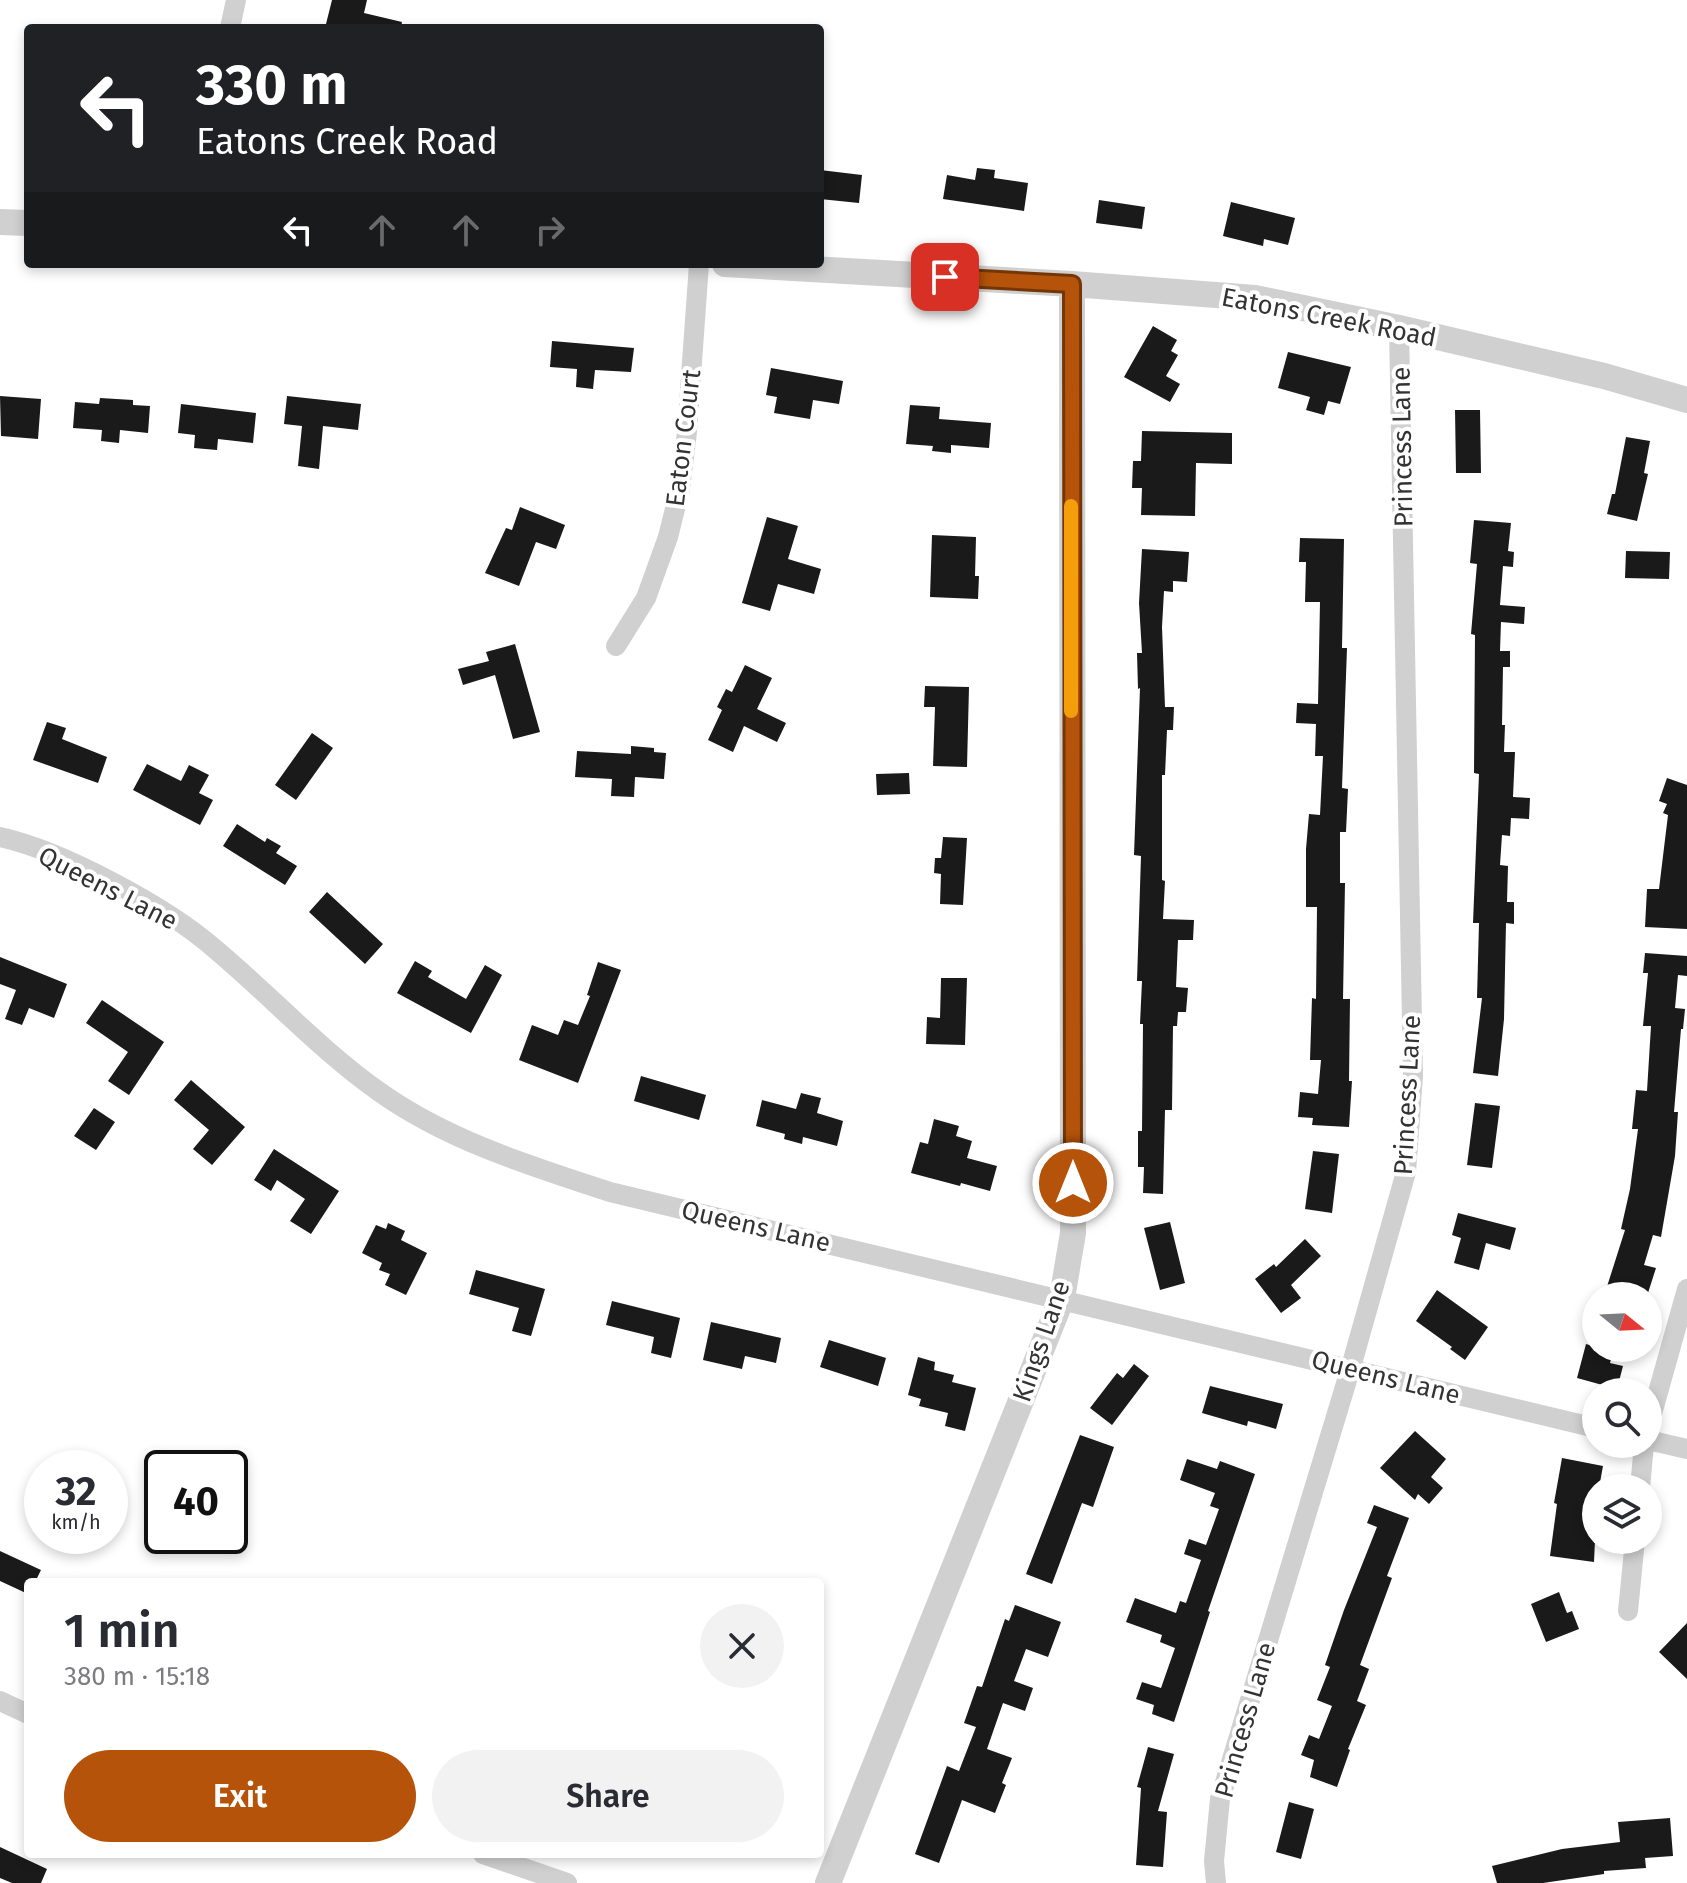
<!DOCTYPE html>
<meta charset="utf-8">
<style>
body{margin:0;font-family:"Fira Sans",sans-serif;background:#f2f2f3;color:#2b2b33;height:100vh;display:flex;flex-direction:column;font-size:30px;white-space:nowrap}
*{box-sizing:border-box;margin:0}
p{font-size:26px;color:#7c7c81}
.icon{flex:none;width:44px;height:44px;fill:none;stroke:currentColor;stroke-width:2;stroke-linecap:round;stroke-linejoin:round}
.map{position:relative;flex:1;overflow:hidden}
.panel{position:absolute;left:24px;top:1578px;width:800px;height:280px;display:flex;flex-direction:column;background:#fff;border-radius:8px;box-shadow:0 4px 12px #0003}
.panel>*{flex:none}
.banner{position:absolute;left:24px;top:24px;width:800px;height:244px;border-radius:8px;box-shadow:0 4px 12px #0003;background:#202124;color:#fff;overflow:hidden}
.needle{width:52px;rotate:108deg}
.buttons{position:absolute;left:1582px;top:1282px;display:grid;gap:16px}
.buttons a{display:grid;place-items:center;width:80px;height:80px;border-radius:50%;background:#fff;box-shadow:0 4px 12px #0003;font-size:40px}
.speed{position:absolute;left:24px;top:1450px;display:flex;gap:16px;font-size:40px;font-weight:700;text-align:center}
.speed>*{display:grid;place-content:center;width:104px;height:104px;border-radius:50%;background:#fff;box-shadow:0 4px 12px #0003;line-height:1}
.speed small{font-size:20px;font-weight:400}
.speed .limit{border:4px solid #111;border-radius:12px;background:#fff;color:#111}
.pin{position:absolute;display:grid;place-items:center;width:68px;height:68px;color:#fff;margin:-34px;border-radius:16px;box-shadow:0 4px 12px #0006}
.me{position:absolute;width:88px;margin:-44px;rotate:0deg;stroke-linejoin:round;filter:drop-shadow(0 0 6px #0008)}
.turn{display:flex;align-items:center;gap:28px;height:168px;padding:0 40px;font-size:36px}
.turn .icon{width:104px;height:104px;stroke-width:2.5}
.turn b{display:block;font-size:56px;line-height:68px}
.lanes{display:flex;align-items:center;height:76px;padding:0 40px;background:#0003;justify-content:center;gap:40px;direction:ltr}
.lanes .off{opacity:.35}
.round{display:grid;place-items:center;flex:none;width:84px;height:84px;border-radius:42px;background:#f2f2f3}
.head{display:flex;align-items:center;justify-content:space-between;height:136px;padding:0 40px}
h1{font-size:48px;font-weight:600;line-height:60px}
.action{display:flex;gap:16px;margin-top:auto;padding:16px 40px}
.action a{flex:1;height:92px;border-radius:48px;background:#b45309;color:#fff;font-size:32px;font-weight:600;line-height:92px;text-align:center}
.action a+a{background:#f2f2f3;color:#2b2b33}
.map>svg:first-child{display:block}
</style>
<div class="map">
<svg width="1687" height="1883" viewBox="0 0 1687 1883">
<rect width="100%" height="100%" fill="#fff"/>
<path fill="#1a1a1a" d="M 332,0 L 367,0 L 364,13 L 402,22 L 401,28 L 325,28 Z
M 977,168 L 995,170 L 994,178 L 1028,183 L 1024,211 L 943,199 L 947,175 L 975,180 Z
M 820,170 L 862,175 L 859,203 L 820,199 Z
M 1099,200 L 1145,207 L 1142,229 L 1096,223 Z
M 1231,202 L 1295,218 L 1288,245 L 1264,239 L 1263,246 L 1223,236 Z
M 1153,326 L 1177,340 L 1171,351 L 1178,355 L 1166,376 L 1180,384 L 1170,402 L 1124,377 Z
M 552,341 L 634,348 L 631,372 L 595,370 L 593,389 L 576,387 L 577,369 L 550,367 Z
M 1288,352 L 1351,367 L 1340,404 L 1328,401 L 1324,415 L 1306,410 L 1310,397 L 1278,388 Z
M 771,368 L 843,381 L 839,404 L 813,400 L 810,419 L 774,413 L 777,397 L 766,395 Z
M 0,396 L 41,399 L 38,439 L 1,436 Z
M 287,396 L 361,404 L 358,430 L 323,426 L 319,469 L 298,466 L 302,426 L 284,424 Z
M 100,398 L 133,400 L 133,405 L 150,406 L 148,433 L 120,430 L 119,443 L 101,441 L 102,430 L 73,428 L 75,402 L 99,404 Z
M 181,404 L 256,413 L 253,443 L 218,439 L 217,450 L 194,448 L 195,435 L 178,433 Z
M 910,405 L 940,407 L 939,419 L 991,423 L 989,448 L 951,445 L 951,453 L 932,451 L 933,446 L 906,444 Z
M 1455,410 L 1480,410 L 1481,473 L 1456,473 Z
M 1142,431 L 1232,433 L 1232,464 L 1196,463 L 1195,516 L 1141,515 L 1142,488 L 1132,488 L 1133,461 L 1141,461 Z
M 1626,437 L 1650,441 L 1644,473 L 1648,474 L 1637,521 L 1607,514 L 1612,494 L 1615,494 Z
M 520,507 L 565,525 L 556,549 L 536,542 L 519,586 L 485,573 L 506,528 L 512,530 Z
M 767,517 L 798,526 L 788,559 L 821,569 L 814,594 L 778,584 L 770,611 L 742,603 Z
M 1474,520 L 1511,523 L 1508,551 L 1514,552 L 1513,567 L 1503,566 L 1500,605 L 1525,607 L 1524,624 L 1501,622 L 1500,651 L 1510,651 L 1510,667 L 1503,667 L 1502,725 L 1505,725 L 1504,752 L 1515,752 L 1513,797 L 1530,798 L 1529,819 L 1511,818 L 1510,836 L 1502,835 L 1500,865 L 1508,866 L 1507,902 L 1514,902 L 1514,924 L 1506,923 L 1504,1019 L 1498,1076 L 1473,1073 L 1482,998 L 1477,998 L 1479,923 L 1473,923 L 1479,774 L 1474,773 L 1475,635 L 1471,634 L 1477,564 L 1470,563 Z
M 932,535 L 976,537 L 975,576 L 979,576 L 978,599 L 930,597 Z
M 1300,538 L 1344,539 L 1342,648 L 1347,648 L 1342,788 L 1348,789 L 1346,832 L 1340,832 L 1340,883 L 1345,883 L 1343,999 L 1350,999 L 1349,1081 L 1352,1081 L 1349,1127 L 1312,1125 L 1313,1118 L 1298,1117 L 1300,1092 L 1318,1094 L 1321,1060 L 1310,1060 L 1312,998 L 1316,999 L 1317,907 L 1306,907 L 1306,849 L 1309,814 L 1320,815 L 1323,756 L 1315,756 L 1316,724 L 1296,723 L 1297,703 L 1318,704 L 1320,602 L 1305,602 L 1306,562 L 1299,562 Z
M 1142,549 L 1189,552 L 1187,582 L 1173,581 L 1173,592 L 1164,591 L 1162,627 L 1165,707 L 1174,707 L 1173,730 L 1167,730 L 1165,775 L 1162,775 L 1162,880 L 1165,881 L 1163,919 L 1194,920 L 1193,940 L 1178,940 L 1176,987 L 1188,988 L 1186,1012 L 1178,1012 L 1177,1026 L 1173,1026 L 1172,1110 L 1165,1110 L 1163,1194 L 1143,1193 L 1144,1167 L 1138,1167 L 1138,1131 L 1142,1131 L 1143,1024 L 1140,1024 L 1142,981 L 1137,981 L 1141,856 L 1134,855 L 1140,688 L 1138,689 L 1137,653 L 1142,653 L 1139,603 Z
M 1626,551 L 1670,552 L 1669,579 L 1625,578 Z
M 515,644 L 540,732 L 513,739 L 495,675 L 463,685 L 458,669 L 489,661 L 486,652 Z
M 745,665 L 772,678 L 757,709 L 786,723 L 777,742 L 744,726 L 733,752 L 708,740 L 722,710 L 717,707 L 726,689 L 732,692 Z
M 925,686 L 969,687 L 967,767 L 933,766 L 935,707 L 924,707 Z
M 47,722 L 66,728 L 62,739 L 107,757 L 98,783 L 33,760 Z
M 312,733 L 333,748 L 296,800 L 275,785 Z
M 631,746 L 654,748 L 654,752 L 666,753 L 664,779 L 635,777 L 634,797 L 611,796 L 612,779 L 575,777 L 577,751 L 631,754 Z
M 147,764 L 181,781 L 189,765 L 209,775 L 199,793 L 213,800 L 200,825 L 133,790 Z
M 909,773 L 910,794 L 877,795 L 876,774 Z
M 1667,778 L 1687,785 L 1687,929 L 1645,927 L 1647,889 L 1659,889 L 1668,815 L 1663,813 L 1667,804 L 1659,801 Z
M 237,824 L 265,842 L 267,838 L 281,846 L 276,853 L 297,866 L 285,885 L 223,846 Z
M 943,837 L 967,838 L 963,905 L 940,904 L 941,874 L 934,873 L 935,858 L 941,858 Z
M 327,892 L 383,944 L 365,964 L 309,912 Z
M 1645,953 L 1687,956 L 1687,976 L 1678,975 L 1675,1008 L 1685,1009 L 1683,1029 L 1681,1029 L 1674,1112 L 1678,1112 L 1675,1156 L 1661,1237 L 1653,1235 L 1644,1265 L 1656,1268 L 1647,1296 L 1604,1296 L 1625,1230 L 1621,1229 L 1630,1189 L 1638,1129 L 1632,1129 L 1636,1090 L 1647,1091 L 1651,1026 L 1643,1026 L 1648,973 L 1643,973 Z
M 0,957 L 67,984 L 54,1018 L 29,1008 L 22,1025 L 5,1019 L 16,990 L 0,984 Z
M 415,961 L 432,971 L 428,977 L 466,999 L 485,965 L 502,975 L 471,1033 L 397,993 Z
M 598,962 L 621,970 L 578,1083 L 519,1060 L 532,1025 L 558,1035 L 564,1020 L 578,1025 L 590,996 L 587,995 Z
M 941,978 L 967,978 L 965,1045 L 926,1044 L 927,1017 L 940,1018 Z
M 102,1000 L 164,1042 L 129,1095 L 108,1081 L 128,1052 L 86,1023 Z
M 641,1076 L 706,1095 L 699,1120 L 634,1101 Z
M 191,1080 L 245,1127 L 212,1165 L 193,1149 L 209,1130 L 174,1100 Z
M 801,1093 L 821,1098 L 817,1113 L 843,1121 L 837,1146 L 803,1137 L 802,1144 L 784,1139 L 785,1134 L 756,1126 L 762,1100 L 796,1109 Z
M 1475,1103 L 1500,1106 L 1492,1168 L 1467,1165 Z
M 94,1108 L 115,1122 L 96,1150 L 74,1136 Z
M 934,1119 L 959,1126 L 956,1136 L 972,1141 L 967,1158 L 997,1166 L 990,1191 L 961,1183 L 960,1186 L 911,1173 L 920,1142 L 928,1144 Z
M 274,1149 L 339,1191 L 311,1234 L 290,1221 L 305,1199 L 277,1180 L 271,1191 L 254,1180 Z
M 1313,1151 L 1339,1154 L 1332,1213 L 1305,1209 Z
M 1458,1213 L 1516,1228 L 1510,1250 L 1486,1243 L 1479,1270 L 1454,1263 L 1461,1238 L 1452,1235 Z
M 1170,1222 L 1185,1283 L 1160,1290 L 1144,1228 Z
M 388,1223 L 405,1231 L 401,1240 L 427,1253 L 406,1295 L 385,1285 L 390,1274 L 379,1270 L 382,1263 L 362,1253 L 376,1225 L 386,1229 Z
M 1305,1239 L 1321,1256 L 1291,1285 L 1301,1298 L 1281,1313 L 1255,1279 L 1274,1264 L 1276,1267 Z
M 476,1270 L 545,1289 L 531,1336 L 512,1331 L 519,1308 L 469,1294 Z
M 1437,1290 L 1488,1327 L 1465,1360 L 1450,1349 L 1452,1347 L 1416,1321 Z
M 612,1301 L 680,1318 L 671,1358 L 651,1353 L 654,1337 L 606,1325 Z
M 711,1322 L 781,1338 L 776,1363 L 745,1356 L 742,1369 L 703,1360 Z
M 829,1340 L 886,1358 L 878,1386 L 820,1367 Z
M 1586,1344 L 1613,1352 L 1610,1363 L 1623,1366 L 1617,1389 L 1577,1378 Z
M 918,1357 L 935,1362 L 934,1370 L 954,1375 L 952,1382 L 976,1388 L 965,1431 L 945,1426 L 948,1413 L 919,1406 L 921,1399 L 908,1395 Z
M 1134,1364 L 1149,1376 L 1112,1425 L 1090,1408 L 1117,1373 L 1123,1378 Z
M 1210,1386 L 1283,1404 L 1276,1429 L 1248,1421 L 1247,1426 L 1202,1413 Z
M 1415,1431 L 1446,1459 L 1431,1477 L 1443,1488 L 1429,1504 L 1418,1494 L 1415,1500 L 1380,1468 Z
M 1080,1435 L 1114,1447 L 1093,1507 L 1082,1503 L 1052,1584 L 1026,1574 Z
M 1562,1458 L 1603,1466 L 1599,1488 L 1596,1488 L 1592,1518 L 1596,1519 L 1594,1562 L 1550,1556 L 1557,1504 L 1554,1503 Z
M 1187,1459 L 1217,1469 L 1220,1461 L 1255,1474 L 1208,1611 L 1210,1612 L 1174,1722 L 1152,1714 L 1154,1705 L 1136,1699 L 1142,1682 L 1161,1688 L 1175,1648 L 1160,1642 L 1162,1635 L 1126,1622 L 1135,1598 L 1176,1613 L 1180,1601 L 1186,1603 L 1201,1560 L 1184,1554 L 1189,1539 L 1206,1545 L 1219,1509 L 1210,1506 L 1215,1493 L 1180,1480 Z
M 1374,1505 L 1409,1518 L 1387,1576 L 1392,1578 L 1360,1665 L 1369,1669 L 1357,1701 L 1366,1705 L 1348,1749 L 1350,1750 L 1337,1787 L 1310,1777 L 1314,1760 L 1301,1755 L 1309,1735 L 1319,1739 L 1332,1706 L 1317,1700 L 1330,1667 L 1325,1665 L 1344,1610 L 1377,1527 L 1367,1523 Z
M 0,1551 L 41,1570 L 35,1582 L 28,1582 L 28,1594 L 0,1581 Z
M 1559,1592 L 1567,1613 L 1572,1611 L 1579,1629 L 1546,1642 L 1531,1604 Z
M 1015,1605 L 1061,1622 L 1048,1657 L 1026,1649 L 1014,1681 L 1033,1688 L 1025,1711 L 1003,1703 L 987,1749 L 1012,1758 L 1002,1783 L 1006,1785 L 995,1813 L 962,1800 L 939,1863 L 915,1854 L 947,1766 L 959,1771 L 976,1727 L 964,1723 L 977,1686 L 982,1687 L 1005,1619 L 1009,1621 Z
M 1687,1623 L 1687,1679 L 1659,1652 Z
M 1148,1747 L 1174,1754 L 1158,1811 L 1167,1812 L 1163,1867 L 1136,1865 L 1141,1788 L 1137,1787 Z
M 1289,1802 L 1314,1809 L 1301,1859 L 1276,1852 Z
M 1670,1818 L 1673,1856 L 1645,1858 L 1646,1868 L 1604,1871 L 1604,1874 L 1543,1883 L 1497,1883 L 1492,1866 L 1562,1849 L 1620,1842 L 1618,1822 Z
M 0,1847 L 47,1869 L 41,1883 L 12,1883 L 0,1878 Z"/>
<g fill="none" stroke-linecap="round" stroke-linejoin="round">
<path stroke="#d0d0d0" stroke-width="20" d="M 230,28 L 236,0
M 616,646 L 646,598 L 668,537 L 680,489 L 687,432 L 699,264
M 0,837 C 63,851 167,907 215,949 C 271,996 321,1051 381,1093 C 449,1141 531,1166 610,1192 L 1596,1428
M 1648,1428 L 1687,1289
M 1648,1440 L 1687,1449
M 1640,1488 L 1644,1444
M 1628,1611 L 1635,1540
M 0,1701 L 28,1714
M 483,1854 L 567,1883
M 1216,1883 L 1214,1861 L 1220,1799 L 1351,1367 L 1406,1172 L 1413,1076 L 1399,328"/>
<path stroke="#d0d0d0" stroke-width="26" d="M 0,222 L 28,223
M 725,264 L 1072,284 L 1255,298 L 1399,328 L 1604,376 L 1687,400
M 828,1883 L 1062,1298 L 1073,1233 L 1072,284"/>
</g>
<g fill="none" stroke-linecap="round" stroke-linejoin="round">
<defs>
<path id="route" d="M 945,277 L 1072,284 L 1073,1183"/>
</defs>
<use href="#route" stroke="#753606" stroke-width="20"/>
<use href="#route" stroke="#b45309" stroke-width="14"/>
<path stroke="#f59e0b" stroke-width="14" d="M 1071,506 L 1071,711"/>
</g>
<g text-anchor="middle" stroke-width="8" stroke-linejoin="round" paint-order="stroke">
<g font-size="26" fill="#333" stroke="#fff">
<text transform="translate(1329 317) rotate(11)" y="9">Eatons Creek Road</text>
<text transform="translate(683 438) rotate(-83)" y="9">Eaton Court</text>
<text transform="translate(1402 447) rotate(-91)" y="9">Princess Lane</text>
<text transform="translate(108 888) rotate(27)" y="9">Queens Lane</text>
<text transform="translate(1407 1095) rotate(-87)" y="9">Princess Lane</text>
<text transform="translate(756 1226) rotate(13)" y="9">Queens Lane</text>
<text transform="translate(1041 1341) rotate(-71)" y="9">Kings Lane</text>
<text transform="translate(1386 1377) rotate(14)" y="9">Queens Lane</text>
<text transform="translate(1245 1720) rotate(-74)" y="9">Princess Lane</text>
</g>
</g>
</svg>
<div class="buttons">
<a><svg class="needle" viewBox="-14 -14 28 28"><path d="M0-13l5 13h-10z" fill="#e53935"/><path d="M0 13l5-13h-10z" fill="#7c7c81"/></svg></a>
<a><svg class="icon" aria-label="search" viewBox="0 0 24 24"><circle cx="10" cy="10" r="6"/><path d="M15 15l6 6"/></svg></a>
<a><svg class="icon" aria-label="layers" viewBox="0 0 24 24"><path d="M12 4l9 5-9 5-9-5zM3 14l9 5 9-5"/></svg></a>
</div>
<div class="speed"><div>32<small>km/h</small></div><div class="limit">40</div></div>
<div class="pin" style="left:945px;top:277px;background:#d93025"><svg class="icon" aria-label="arrive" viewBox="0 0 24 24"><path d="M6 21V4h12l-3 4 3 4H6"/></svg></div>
<svg class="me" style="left:1073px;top:1183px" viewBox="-20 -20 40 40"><circle r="17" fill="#b45309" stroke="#fff" stroke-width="3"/><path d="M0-11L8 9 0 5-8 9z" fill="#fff"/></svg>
<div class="banner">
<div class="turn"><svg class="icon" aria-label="left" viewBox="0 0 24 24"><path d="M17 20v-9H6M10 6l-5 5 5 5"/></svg><div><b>330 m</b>Eatons Creek Road</div></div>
<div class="lanes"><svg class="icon" aria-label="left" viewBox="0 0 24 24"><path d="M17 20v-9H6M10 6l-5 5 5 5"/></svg><svg class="icon off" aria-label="ahead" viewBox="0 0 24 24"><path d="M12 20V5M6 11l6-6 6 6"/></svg><svg class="icon off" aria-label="ahead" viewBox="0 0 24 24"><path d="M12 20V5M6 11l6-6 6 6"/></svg><svg class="icon off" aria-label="right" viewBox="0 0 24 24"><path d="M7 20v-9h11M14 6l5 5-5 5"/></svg></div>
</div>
<section class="panel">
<div class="head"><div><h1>1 min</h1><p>380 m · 15:18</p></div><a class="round"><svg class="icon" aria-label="close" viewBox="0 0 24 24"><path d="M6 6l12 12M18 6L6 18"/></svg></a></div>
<div class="action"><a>Exit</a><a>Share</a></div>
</section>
</div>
